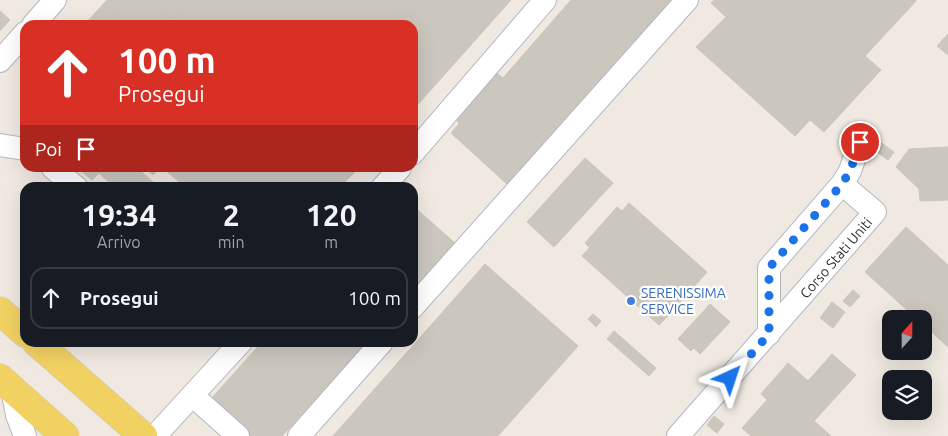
<!DOCTYPE html>
<html lang="it">
<style>
body{margin:0;font-family:Ubuntu,sans-serif;background:#242831;color:#f1f3f6;height:100vh;display:flex;flex-direction:column;font-size:19px;white-space:nowrap}
*{box-sizing:border-box;margin:0}
p{font-size:16px;color:#9ea1a6}
.icon{flex:none;width:28px;height:28px;fill:none;stroke:currentColor;stroke-width:2;stroke-linecap:round;stroke-linejoin:round}
.map{position:relative;flex:1;overflow:hidden}
.side{position:absolute;left:20px;top:182px;width:398px;height:165px;display:flex;flex-direction:column;background:#171b24;border-radius:15px;box-shadow:0 5px 20px #0002}
.side>*{flex:none}
.top-card{position:absolute;left:20px;top:20px;width:398px;height:152px;border-radius:15px;box-shadow:0 5px 20px #0002;background:#d93025;color:#fff;overflow:hidden}
.needle{width:32px;rotate:21deg}
.tools{position:absolute;left:882px;top:310px;display:grid;gap:10px}
.tools a{display:grid;place-items:center;width:50px;height:50px;border-radius:10px;background:#171b24;box-shadow:0 5px 20px #0002;font-size:25px}
.pin{position:absolute;display:grid;place-items:center;width:42px;height:42px;color:#fff;margin:-21px;border:2px solid #fff;border-radius:50%;box-shadow:0 1px 5px #0007}
.me{position:absolute;width:55px;margin:-28px;rotate:42deg;stroke-linejoin:round;filter:drop-shadow(0 0 4px #0008)}
.turn{display:flex;align-items:center;gap:18px;height:105px;padding:0 15px;font-size:22px}
.turn .icon{width:65px;height:65px;stroke-width:2.5}
.turn b{display:block;font-size:35px;line-height:42px}
.then{display:flex;align-items:center;height:48px;padding:0 15px;background:#0003;gap:10px;font-size:19px}
.eta{display:flex;justify-content:space-evenly;align-items:center;height:85px;text-align:center}
.eta b{font-size:30px;font-weight:600;line-height:35px}
ul{padding:0;list-style:none}
li{display:flex;align-items:center;gap:15px;height:62px;margin:0 10px 8px;padding:0 5px;border:2px solid #363941;border-radius:15px}
li div{flex:1}
li b{display:block;font-size:19px}
li em{font-style:normal}
.map>svg:first-child{display:block}
</style>
<div class="map">
<svg width="948" height="436" viewBox="0 0 948 436">
<rect width="100%" height="100%" fill="#efe9e1"/>
<path fill="#cbc7bf" stroke="#cbc5ba" d="M 107,0 L 126,0 L 104,25 L 84,25 Z
M 126,0 L 152,0 L 173,19 L 189,0 L 511,0 L 412,111 L 412,25 L 104,25 Z
M 153,0 L 189,0 L 173,19 Z
M 571,0 L 674,0 L 507,184 L 451,133 L 459,124 L 455,115 L 494,71 L 503,78 Z
M 714,0 L 915,0 L 916,1 L 865,56 L 881,70 L 824,132 L 810,120 L 795,136 L 696,47 L 726,17 L 711,3 Z
M 0,11 L 10,20 L 0,31 Z
M 948,34 L 948,55 L 937,46 Z
M 880,142 L 894,152 L 888,160 L 874,150 Z
M 948,147 L 948,200 L 920,201 L 919,189 L 896,167 L 909,149 Z
M 585,158 L 613,183 L 554,247 L 527,222 Z
M 78,168 L 137,168 L 160,188 L 115,188 L 99,173 L 92,180 Z
M 149,168 L 160,168 L 153,175 L 147,170 Z
M 163,168 L 359,168 L 339,188 L 186,188 Z
M 629,203 L 707,272 L 699,281 L 622,211 Z
M 412,205 L 456,244 L 412,292 Z
M 617,207 L 622,211 L 590,248 L 585,243 Z
M 622,211 L 699,281 L 668,316 L 591,246 Z
M 906,227 L 948,265 L 948,347 L 924,325 L 924,319 L 917,319 L 865,272 Z
M 591,246 L 668,316 L 659,325 L 582,256 Z
M 485,264 L 578,346 L 498,436 L 333,436 Z
M 853,290 L 860,296 L 850,307 L 843,301 Z
M 832,302 L 845,312 L 833,328 L 820,318 Z
M 710,304 L 730,322 L 700,354 L 694,348 L 691,351 L 678,339 Z
M 593,314 L 601,321 L 596,327 L 588,319 Z
M 614,331 L 656,368 L 649,376 L 607,339 Z
M 262,342 L 367,342 L 282,436 L 250,436 L 210,400 Z
M 832,354 L 856,375 L 814,421 L 831,436 L 756,436 L 760,430 L 763,433 L 782,413 L 761,394 L 788,363 L 808,381 Z
M 767,400 L 782,413 L 763,433 L 760,430 L 756,436 L 751,436 L 742,428 Z
M 714,416 L 724,424 L 717,433 L 707,425 Z"/>
<g fill="none" stroke-linecap="round" stroke-linejoin="round">
<defs>
<path id="minor" d="M 33,25 L 55,0
M 0,61 L 25,33
M 0,145 L 25,149
M 412,154 L 545,0
M 53,168 L 77,188
M 842,184 L 850,171 L 860,142
M 382,188 L 400,168
M 412,308 L 687,0
M 12,389 L 17,415 L 25,436
M 193,396 L 238,436
M 155,436 L 241,342
M 299,436 L 382,342
M 678,436 L 875,212 L 842,184 L 769,268 L 769,334"/>
<path id="major" d="M 0,311 L 25,333
M 36,342 L 143,436
M 0,378 L 65,436"/>
</defs>
<use href="#minor" stroke="#b4b7c1" stroke-width="24"/>
<use href="#major" stroke="#c9c9c9" stroke-width="29"/>
<use href="#minor" stroke="#fff" stroke-width="22"/>
<use href="#major" stroke="#f2d163" stroke-width="28"/>
</g>
<g fill="none" stroke-linecap="round" stroke-linejoin="round">
<path stroke="#1a73e8" stroke-width="9" stroke-dasharray="0 16.2" d="M 730,378 L 769,334 L 769,268 L 842,184 L 850,171 L 860,142"/>
</g>
<circle fill="#3f7fe0" stroke="#fff" stroke-width="2" cx="631" cy="301" r="5"/>
<g text-anchor="middle" stroke-width="4.5" stroke-linejoin="round" paint-order="stroke">
<g font-size="14" fill="#2e2e2e" stroke="#fff">
<text transform="translate(836 258) rotate(-49)" y="5">Corso Stati Uniti</text>
</g>
<g font-size="14" fill="#366cbe" stroke="#fff" text-anchor="start">
<text x="641" y="298">SERENISSIMA<tspan x="641" dy="16">SERVICE</tspan></text>
</g>
</g>
</svg>
<div class="tools">
<a><svg class="needle" viewBox="-14 -14 28 28"><path d="M0-13l5 13h-10z" fill="#e53935"/><path d="M0 13l5-13h-10z" fill="#9ea1a6"/></svg></a>
<a><svg class="icon" aria-label="layers" viewBox="0 0 24 24"><path d="M12 4l9 5-9 5-9-5zM3 14l9 5 9-5"/></svg></a>
</div>
<div class="pin" style="left:860px;top:142px;background:#d93025"><svg class="icon" aria-label="arrive" viewBox="0 0 24 24"><path d="M6 21V4h12l-3 4 3 4H6"/></svg></div>
<svg class="me" style="left:730px;top:378px" viewBox="-20 -20 40 40"><path d="M0-17L14 15 0 8-14 15z" fill="#1a73e8" stroke="#fff" stroke-width="4"/></svg>
<div class="top-card">
<div class="turn"><svg class="icon" aria-label="ahead" viewBox="0 0 24 24"><path d="M12 20V5M6 11l6-6 6 6"/></svg><div><b>100 m</b>Prosegui</div></div>
<div class="then">Poi<svg class="icon" aria-label="arrive" viewBox="0 0 24 24"><path d="M6 21V4h12l-3 4 3 4H6"/></svg></div>
</div>
<section class="side">
<div class="eta">
<div><b>19:34</b><p>Arrivo</p></div>
<div><b>2</b><p>min</p></div>
<div><b>120</b><p>m</p></div>
</div>
<ul>
<li><svg class="icon" aria-label="ahead" viewBox="0 0 24 24"><path d="M12 20V5M6 11l6-6 6 6"/></svg><div><b>Prosegui</b></div><em>100 m</em></li>
</ul>
</section>
</div>
